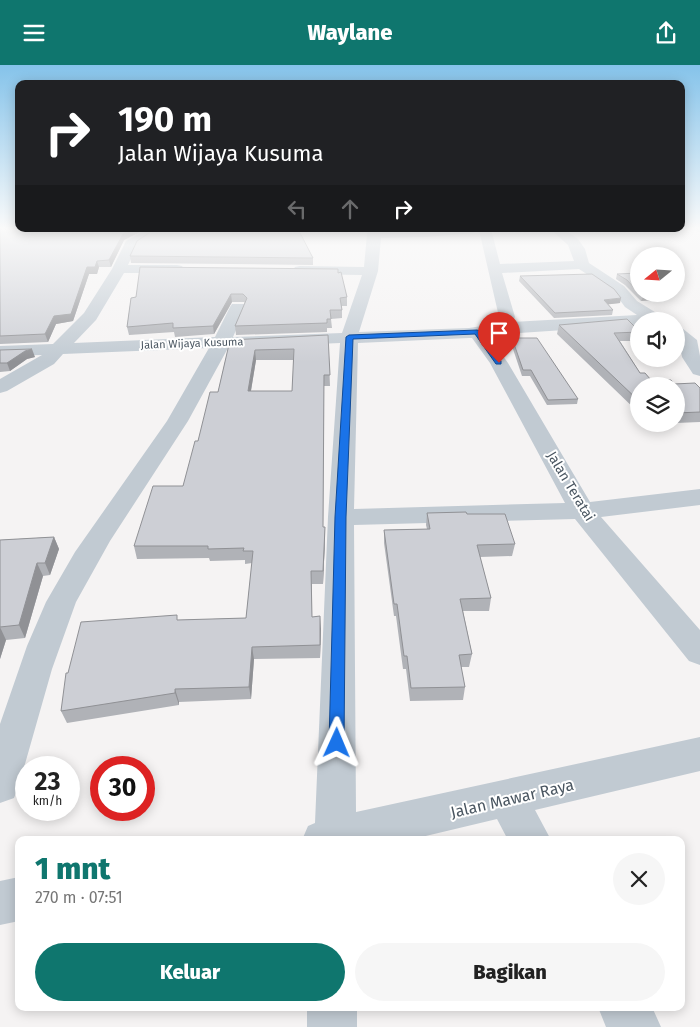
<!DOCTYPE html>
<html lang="id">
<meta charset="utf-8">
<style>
body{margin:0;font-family:"Fira Sans",sans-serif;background:#f6f6f6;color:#222;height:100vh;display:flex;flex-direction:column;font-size:19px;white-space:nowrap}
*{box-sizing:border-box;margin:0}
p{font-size:16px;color:#767676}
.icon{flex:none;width:28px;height:28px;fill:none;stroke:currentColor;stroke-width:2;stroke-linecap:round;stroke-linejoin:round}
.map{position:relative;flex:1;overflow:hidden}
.drawer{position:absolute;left:15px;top:771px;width:670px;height:175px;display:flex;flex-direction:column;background:#fff;border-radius:10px;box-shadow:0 2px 12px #0003}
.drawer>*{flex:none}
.banner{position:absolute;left:15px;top:15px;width:670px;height:152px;border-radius:10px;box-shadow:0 2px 12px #0003;background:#202124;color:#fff;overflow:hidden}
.needle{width:32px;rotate:252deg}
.buttons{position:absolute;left:630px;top:182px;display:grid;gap:10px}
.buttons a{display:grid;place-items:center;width:55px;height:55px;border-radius:50%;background:#fff;box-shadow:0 2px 12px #0003;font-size:25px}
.speed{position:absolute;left:15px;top:691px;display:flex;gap:10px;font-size:25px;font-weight:700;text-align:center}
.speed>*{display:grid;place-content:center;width:65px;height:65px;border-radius:50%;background:#fff;box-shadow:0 2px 12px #0003;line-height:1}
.speed small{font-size:12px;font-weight:400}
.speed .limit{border:8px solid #d22;background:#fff;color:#111}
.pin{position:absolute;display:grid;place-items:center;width:42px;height:42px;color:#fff;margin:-51px -21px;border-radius:50% 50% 50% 0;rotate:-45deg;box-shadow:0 0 5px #0007}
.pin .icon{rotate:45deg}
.me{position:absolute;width:55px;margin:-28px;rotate:1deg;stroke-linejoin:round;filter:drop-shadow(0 0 4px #0008)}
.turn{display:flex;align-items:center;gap:18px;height:105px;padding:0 20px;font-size:22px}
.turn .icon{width:65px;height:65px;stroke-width:2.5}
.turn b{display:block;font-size:35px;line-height:42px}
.lanes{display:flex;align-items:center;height:48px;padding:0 20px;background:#0003;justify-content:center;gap:25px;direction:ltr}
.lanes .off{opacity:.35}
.round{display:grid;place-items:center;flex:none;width:52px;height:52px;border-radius:26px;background:#f6f6f6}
.head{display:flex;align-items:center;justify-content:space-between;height:85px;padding:0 20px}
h1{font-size:30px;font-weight:800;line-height:38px;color:#0f766e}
.button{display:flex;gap:10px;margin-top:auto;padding:10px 20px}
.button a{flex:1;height:58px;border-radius:30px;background:#0f766e;color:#fff;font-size:20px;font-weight:800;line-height:58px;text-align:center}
.button a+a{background:#f6f6f6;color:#222}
header{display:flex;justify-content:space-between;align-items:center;height:65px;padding:0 20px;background:#0f766e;color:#fff;font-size:22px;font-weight:800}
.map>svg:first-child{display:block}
</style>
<header><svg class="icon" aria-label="menu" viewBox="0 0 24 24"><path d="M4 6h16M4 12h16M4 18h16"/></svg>Waylane<svg class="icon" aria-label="share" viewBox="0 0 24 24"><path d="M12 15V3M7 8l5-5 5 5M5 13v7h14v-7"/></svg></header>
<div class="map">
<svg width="700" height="962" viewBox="0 0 700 962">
<rect width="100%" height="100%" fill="#f5f3f3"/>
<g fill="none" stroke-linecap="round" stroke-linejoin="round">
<path fill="#c1cad2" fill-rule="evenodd" d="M 693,163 L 700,163 L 700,167 L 695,166 Z
M 148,164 L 163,164 L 137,181 L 128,200 L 177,200 L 182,201 L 184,204 L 182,207 L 177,208 L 124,208 L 96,255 L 74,278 L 215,272 L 230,242 L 232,239 L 244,239 L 246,242 L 233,272 L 342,268 L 362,210 L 300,209 L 295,208 L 293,205 L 295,202 L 300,201 L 364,202 L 367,169 L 369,164 L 491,164 L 500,199 L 574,196 L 568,180 L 550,164 L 564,164 L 578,174 L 585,184 L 589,198 L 624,221 L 637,236 L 663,252 L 665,256 L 639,256 L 639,260 L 488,270 L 508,298 L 590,437 L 700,424 L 700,440 L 601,452 L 700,565 L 700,600 L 689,596 L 575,454 L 354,460 L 356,747 L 700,672 L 700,706 L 535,745 L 551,775 L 508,775 L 497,754 L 409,775 L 302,775 L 308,761 L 315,758 L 328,452 L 340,278 L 228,283 L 188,356 L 110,476 L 76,537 L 52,604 L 19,720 L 14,733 L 0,738 L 0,659 L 27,581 L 46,537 L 75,487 L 167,356 L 209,283 L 63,289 L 54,299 L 7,326 L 0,328 L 0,314 L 42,290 L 0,291 L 0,281 L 53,279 L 84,248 L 112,204 L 126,176 ZM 479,165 L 499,252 L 494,259 L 469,263 L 359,267 L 378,206 L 381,173 L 426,172 L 473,168 ZM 579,204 L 614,227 L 625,242 L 637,250 L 512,257 L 515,252 L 502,208 ZM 469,273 L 472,273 L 490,298 L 565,438 L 354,444 L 358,278 Z
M 676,262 L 682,263 L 697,275 L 700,291 L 700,311 L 693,309 L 682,292 L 679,277 L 676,275 Z
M 19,812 L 19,856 L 0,860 L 0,816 Z
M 307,942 L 357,942 L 357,962 L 307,962 Z
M 598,942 L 652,942 L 661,962 L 606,962 Z"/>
</g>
<path fill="#b0b2b7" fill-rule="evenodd" d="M 0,163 L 19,164 L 145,164 L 124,175 L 111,202 L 99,202 L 97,209 L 89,209 L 73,256 L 56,259 L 48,277 L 0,279 Z
M 130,191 L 313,193 L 313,200 L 131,198 Z
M 338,208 L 347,232 L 347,241 L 342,241 L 342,253 L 331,254 L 332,263 L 327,263 L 327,267 L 236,270 L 235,261 L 245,238 L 244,237 L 232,237 L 214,269 L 175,272 L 174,267 L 129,270 L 127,262 L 131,233 Z
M 617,209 L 639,209 L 639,229 L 665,229 L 665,234 L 641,236 L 625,220 L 616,214 Z
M 520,211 L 620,238 L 608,239 L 613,245 L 612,250 L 554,253 L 519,216 Z
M 559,260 L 639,266 L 639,270 L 637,276 L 620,276 L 640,308 L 651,315 L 700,323 L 700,357 L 676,358 L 676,321 L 639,321 L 639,348 L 557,269 Z
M 328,270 L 330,321 L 324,321 L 323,462 L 325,462 L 325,474 L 323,519 L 312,519 L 312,552 L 321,564 L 320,593 L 254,594 L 251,634 L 179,637 L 179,640 L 67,658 L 61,646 L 68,608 L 178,555 L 246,553 L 252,498 L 245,499 L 245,495 L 210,496 L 209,493 L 137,494 L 134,481 L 183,421 L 198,376 L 218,327 L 230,275 ZM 256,295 L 294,295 L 292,326 L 251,326 Z
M 512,273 L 578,334 L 577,339 L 547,340 L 530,311 L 522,311 L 511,278 Z
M 0,285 L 35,292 L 27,294 L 10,306 L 0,307 Z
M 427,448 L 467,449 L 515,479 L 512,491 L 480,492 L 491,533 L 489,546 L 463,546 L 472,589 L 469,602 L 461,602 L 465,622 L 463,635 L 410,636 L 406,604 L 403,604 L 396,551 L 394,551 L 384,478 L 384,465 L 427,464 L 426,460 Z
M 54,472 L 59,484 L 50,510 L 43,511 L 25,573 L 6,575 L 0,594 L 0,475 Z"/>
<path fill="#909195" d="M 132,164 L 145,164 L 124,175 L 111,202 L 109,195 L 123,169 Z
M 97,196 L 99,202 L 97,209 L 89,209 L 73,256 L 56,259 L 48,277 L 45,269 L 54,251 L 87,202 Z
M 231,229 L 232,237 L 214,269 L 213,261 Z
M 666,230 L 665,234 L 641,236 L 643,232 Z
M 621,233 L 620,238 L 603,240 L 604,235 Z
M 32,284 L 35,292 L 27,294 L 10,306 L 7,298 L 25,286 Z
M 255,285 L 256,295 L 249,337 L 248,326 Z
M 325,462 L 325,474 L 323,519 L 323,506 Z
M 54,472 L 59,484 L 50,510 L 45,498 Z
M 37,498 L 43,511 L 25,573 L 19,560 Z
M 320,551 L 321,564 L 320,593 Z
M 0,562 L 6,575 L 0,594 Z
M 252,582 L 254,594 L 251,634 L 249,622 Z
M 175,624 L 179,637 L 179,640 L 175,628 Z"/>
<path fill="#cdcfd5" stroke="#909195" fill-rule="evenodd" d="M 0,163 L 19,163 L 19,164 L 132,164 L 123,169 L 109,195 L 97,196 L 95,202 L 87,202 L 71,249 L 54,251 L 45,269 L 0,271 Z
M 155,164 L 298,164 L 313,193 L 130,191 L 137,176 Z
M 140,202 L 338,204 L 338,208 L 341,207 L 347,232 L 340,233 L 342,245 L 330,245 L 331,254 L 327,254 L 327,258 L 235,261 L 247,233 L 243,229 L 231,229 L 213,261 L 173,263 L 173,258 L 127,262 L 131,233 L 136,232 Z
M 638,208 L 639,209 L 639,228 L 627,215 L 617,209 Z
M 592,209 L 614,224 L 621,233 L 604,235 L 613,245 L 555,248 L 520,211 Z
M 640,229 L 665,229 L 666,230 L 643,232 Z
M 627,254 L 639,266 L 639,267 L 614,268 L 640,308 L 645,308 L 651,315 L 671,315 L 674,319 L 695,318 L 700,323 L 700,347 L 676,348 L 676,321 L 639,321 L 639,336 L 559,260 Z
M 328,270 L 330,310 L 324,310 L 323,462 L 325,462 L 323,506 L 311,506 L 312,552 L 320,551 L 320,580 L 252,582 L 249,622 L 175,624 L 175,628 L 61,646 L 66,608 L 68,608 L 81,557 L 177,550 L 177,555 L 246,553 L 253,486 L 243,486 L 244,483 L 208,484 L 208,481 L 134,481 L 153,421 L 183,421 L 195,376 L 198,376 L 210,327 L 218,327 L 230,275 ZM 294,284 L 292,326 L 248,326 L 255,285 Z
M 512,273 L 537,273 L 578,334 L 548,335 L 531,305 L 523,305 Z
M 32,284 L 25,286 L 7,298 L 0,298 L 0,285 Z
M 466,447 L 467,449 L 505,449 L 515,479 L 477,480 L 491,533 L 460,534 L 472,589 L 459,590 L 465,622 L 411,623 L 407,591 L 404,591 L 397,539 L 394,539 L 384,465 L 430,464 L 427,448 Z
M 54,472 L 45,498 L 37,498 L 19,560 L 0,562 L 0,475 Z"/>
<linearGradient id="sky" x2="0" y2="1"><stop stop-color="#85c3ea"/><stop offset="0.55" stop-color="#fafafa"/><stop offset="1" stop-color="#fafafa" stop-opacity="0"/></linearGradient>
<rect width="700" height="297" fill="url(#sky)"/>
<path fill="#1a73e8" stroke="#114b97" d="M 477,265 L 480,266 L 501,296 L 501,299 L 496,299 L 475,269 L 353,274 L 346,452 L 344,678 L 342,683 L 337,685 L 331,683 L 329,678 L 335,452 L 346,272 L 349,270 Z"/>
<g text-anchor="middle" stroke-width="4" stroke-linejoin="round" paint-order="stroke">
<g font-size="11" fill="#4a5661" stroke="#fff">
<text transform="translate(192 278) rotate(-2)" y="4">Jalan Wijaya Kusuma</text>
</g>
<g font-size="14" fill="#4a5661" stroke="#fff">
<text transform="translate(571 421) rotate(59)" y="5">Jalan Teratai</text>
</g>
<g font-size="16" fill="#4a5661" stroke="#fff">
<text transform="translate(512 733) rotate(-13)" y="6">Jalan Mawar Raya</text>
</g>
</g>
</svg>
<div class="buttons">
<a><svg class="needle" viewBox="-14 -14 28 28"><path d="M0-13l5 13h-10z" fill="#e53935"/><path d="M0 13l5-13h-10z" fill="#767676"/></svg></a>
<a><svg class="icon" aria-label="sound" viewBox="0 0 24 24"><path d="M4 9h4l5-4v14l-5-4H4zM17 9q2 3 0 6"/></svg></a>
<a><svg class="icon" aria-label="layers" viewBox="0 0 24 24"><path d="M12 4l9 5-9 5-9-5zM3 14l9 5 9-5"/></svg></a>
</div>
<div class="speed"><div>23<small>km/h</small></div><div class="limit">30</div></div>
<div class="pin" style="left:499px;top:298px;background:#d93025"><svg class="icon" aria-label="arrive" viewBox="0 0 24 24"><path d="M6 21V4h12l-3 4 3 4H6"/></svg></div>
<svg class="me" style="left:337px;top:678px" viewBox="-20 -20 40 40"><path d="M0-17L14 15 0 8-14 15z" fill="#1a73e8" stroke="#fff" stroke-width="4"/></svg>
<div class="banner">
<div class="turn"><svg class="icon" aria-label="right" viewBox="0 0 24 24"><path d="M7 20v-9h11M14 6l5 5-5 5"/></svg><div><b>190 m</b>Jalan Wijaya Kusuma</div></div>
<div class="lanes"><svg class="icon off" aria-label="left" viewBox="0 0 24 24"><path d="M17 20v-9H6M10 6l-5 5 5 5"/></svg><svg class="icon off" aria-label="ahead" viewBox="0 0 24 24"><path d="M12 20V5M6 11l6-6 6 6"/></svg><svg class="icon" aria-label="right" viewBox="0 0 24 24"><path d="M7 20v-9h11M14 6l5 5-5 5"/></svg></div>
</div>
<section class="drawer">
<div class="head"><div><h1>1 mnt</h1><p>270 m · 07:51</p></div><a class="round"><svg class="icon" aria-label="close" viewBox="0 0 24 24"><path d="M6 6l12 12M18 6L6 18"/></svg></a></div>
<div class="button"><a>Keluar</a><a>Bagikan</a></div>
</section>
</div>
